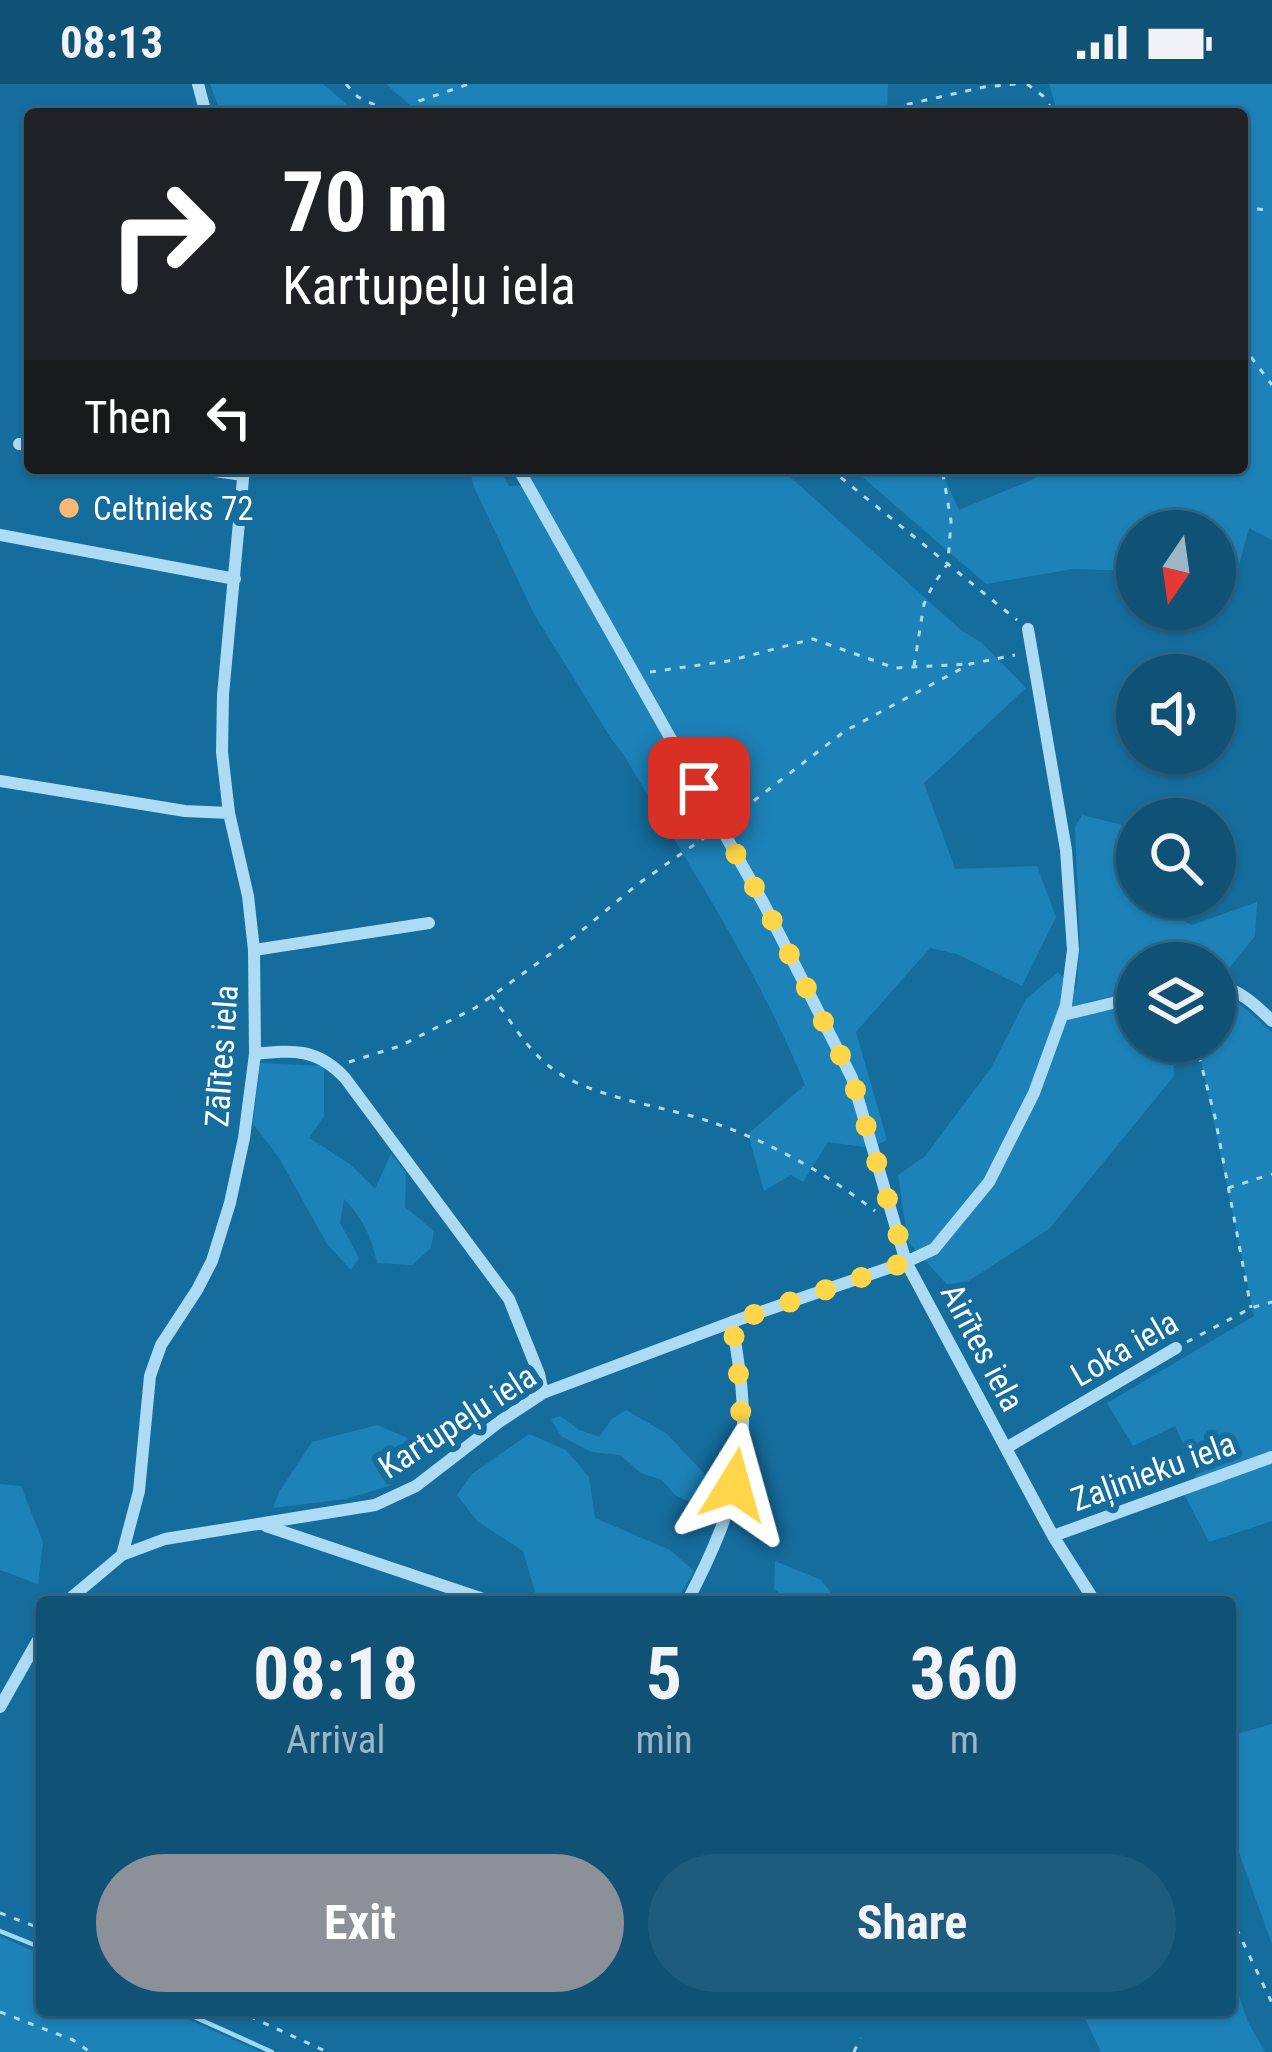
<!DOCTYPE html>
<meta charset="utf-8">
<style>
body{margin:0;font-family:"Roboto Condensed",sans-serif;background:#1e5c7e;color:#f1f3f6;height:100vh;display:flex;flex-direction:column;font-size:45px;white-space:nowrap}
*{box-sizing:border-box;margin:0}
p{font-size:39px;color:#9cb6c5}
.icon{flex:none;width:66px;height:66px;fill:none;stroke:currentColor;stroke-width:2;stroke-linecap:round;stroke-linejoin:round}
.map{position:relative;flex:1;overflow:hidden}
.details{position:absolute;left:36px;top:1512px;width:1200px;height:420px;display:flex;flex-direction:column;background:#105276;border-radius:12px;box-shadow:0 3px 9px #0004,0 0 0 3px #306988}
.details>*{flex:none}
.hud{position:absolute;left:24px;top:24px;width:1224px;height:366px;border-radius:12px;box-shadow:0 3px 9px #0004,0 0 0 3px #306988;background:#202124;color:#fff;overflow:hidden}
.needle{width:78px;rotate:193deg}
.fabs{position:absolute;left:1116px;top:426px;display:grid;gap:24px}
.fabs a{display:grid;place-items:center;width:120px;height:120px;border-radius:50%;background:#105276;box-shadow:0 3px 9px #0004,0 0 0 3px #306988;font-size:60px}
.pin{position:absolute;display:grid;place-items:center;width:102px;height:102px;color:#fff;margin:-51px;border-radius:24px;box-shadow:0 6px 18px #0006}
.me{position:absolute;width:132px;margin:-66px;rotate:8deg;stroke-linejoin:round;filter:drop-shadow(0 0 9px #0008)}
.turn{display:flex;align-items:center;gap:42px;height:252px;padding:0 60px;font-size:54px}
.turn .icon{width:156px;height:156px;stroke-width:2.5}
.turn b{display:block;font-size:84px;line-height:102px}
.then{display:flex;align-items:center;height:114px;padding:0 60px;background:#0003;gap:24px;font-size:45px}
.eta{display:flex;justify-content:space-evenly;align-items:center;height:204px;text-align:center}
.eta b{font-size:72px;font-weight:700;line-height:84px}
.primary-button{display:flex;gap:24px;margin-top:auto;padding:24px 60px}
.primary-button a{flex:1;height:138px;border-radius:72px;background:#8c9099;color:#fff;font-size:48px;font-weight:700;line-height:138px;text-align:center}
.primary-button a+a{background:#1e5c7e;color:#f1f3f6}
.status{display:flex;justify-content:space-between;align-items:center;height:84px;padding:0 60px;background:#105276;direction:ltr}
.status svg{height:33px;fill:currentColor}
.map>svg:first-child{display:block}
</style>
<div class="status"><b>08:13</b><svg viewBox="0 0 49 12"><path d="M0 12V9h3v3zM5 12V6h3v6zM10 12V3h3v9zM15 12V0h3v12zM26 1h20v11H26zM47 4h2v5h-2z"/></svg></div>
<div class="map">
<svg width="1272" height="1968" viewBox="0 0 1272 1968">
<rect width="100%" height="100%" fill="#156d9e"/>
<path fill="#1d82b8" d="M 210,0 L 323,0 L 358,30 L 221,30 Z
M 386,0 L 888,0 L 887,30 L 420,30 Z
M 1049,0 L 1272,0 L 1272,456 L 1249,444 L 1238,485 L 1215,486 L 1215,447 L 1137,447 L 1137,487 L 1073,485 L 986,500 L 852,384 L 940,384 L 959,426 L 1034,395 L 1044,384 L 1242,384 L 1242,30 L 1058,30 Z
M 469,384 L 499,384 L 509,402 L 526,401 L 520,384 L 780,384 L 962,547 L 982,559 L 1026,604 L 924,699 L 955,785 L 1037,782 L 1056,833 L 1022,902 L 957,870 L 930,864 L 856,948 L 887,1056 L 871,1064 L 828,1058 L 803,1098 L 791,1091 L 764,1107 L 748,1050 L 805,1001 C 758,885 687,779 624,671 L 612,656 L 534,530 L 474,403 Z
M 1082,731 L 1135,744 L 1134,814 L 1192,841 L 1257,818 L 1255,852 L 1226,888 L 1215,891 L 1215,879 L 1137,879 L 1137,907 L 1086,918 L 1095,928 L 1137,920 L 1137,957 L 1172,957 L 1174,992 L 1049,1145 L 953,1207 L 908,1158 L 898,1091 L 925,1072 L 991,984 L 1026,915 L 1058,888 L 1076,906 L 1080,862 L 1075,743 Z
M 1227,909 L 1272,948 L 1272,1437 L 1209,1458 L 1185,1412 L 1197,1389 L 1175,1342 L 1133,1362 L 1107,1319 L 1254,1232 L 1197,957 L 1215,957 L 1215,910 Z
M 260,979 L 324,982 L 324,1032 L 309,1054 L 350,1080 L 375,1105 L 391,1070 L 406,1089 L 405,1123 L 434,1147 L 431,1164 L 412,1181 L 377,1179 C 372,1153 362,1133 344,1115 L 340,1139 L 359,1174 L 351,1186 L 327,1160 L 278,1072 L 253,1040 Z
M 626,1326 L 666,1349 L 715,1401 L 699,1423 L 675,1411 L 662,1396 L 641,1389 L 620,1371 L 591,1368 L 561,1352 L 551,1335 L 560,1332 L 580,1346 L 599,1353 L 612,1335 Z
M 377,1341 L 408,1354 L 412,1377 L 392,1401 L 346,1415 L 273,1424 L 279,1408 L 312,1358 Z
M 529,1350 L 566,1366 L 589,1393 L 595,1434 L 670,1466 L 694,1487 L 676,1518 L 538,1518 L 523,1467 L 477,1437 L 457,1411 L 472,1390 Z
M 0,1400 L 21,1402 L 43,1458 L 38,1500 L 0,1486 Z
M 775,1477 L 821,1496 L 838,1518 L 788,1518 L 774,1504 Z
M 1272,1640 L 1272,1860 L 1230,1744 L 1230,1652 Z
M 0,1852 L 42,1871 L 42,1926 L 167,1926 L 261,1968 L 0,1968 Z
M 1230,1884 L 1247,1936 L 1265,1968 L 1101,1968 L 1083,1930 L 1098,1926 L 1230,1926 Z"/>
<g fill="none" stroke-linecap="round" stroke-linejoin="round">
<path stroke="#9fd9f6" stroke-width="4.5" d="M 0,1847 L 42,1864
M 179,1926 L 272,1968"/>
<path stroke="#addbf3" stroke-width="3" stroke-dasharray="6 9" stroke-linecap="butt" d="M 346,0 L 358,13 L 394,30
M 1027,0 L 1043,12 L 1055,30
M 411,30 L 419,17 L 469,0
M 899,30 L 900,22 L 984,3 L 1016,0
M 1242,124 L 1272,126
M 1242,261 L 1272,301
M 829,384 L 1017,536
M 914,582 L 924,520 L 932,503 L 948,479 L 951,437 L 942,384
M 650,588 L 728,577 L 813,555 L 895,584 L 968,580
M 730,735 L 845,647 L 970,580 L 1015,571
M 491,911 C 509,934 526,964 549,982 C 587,1014 667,1022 714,1039 C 772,1059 827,1090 875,1127
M 1195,957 L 1215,1033 L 1251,1224
M 349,978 L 400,962 L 475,924 L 574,853 L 638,800 L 708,751
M 1228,1104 L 1272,1090
M 1187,1258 L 1251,1224 L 1272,1218
M 0,1829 L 42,1845
M 1230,1831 L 1272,1919
M 236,1926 L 327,1968
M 0,1928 L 73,1956 L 90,1968
M 854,1968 L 860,1954"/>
<path stroke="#addbf3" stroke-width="12" d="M 198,0 L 206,30
M 19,360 L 30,361
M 194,384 L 243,391
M 518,384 L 764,820 L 852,994 L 906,1178 L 1053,1452 L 1095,1518
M 0,451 L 235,495
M 0,697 L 185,727 L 229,729
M 254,866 L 429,839
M 1215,901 C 1239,905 1255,920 1272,937
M 1063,931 L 1137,913
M 255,970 C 294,966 317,964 345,994 L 509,1215 L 539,1290 L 543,1309
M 1006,1364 L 1176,1264
M 266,1442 L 492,1518
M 1053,1452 L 1272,1373
M 122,1471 L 139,1407 L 150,1292 L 161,1261 L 197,1206 L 212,1177 L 230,1119 L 244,1054 L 255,970 L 254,866 L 248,812 L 229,729 L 222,668 L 223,611 L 244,384
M 66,1518 L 122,1471 L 165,1455 L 375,1421 L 416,1402 L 499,1338 L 543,1309 L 732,1238 L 906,1178 L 934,1165 L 989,1098 L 1034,1009 L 1066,921 L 1073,866 L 1066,766 L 1028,545
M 687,1518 C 711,1472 734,1422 741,1369 C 747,1325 739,1281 732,1238
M 0,1623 L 42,1549"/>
</g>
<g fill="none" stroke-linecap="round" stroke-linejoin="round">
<path stroke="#ffd54a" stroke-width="21" stroke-dasharray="0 37.8" d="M 699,704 L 764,820 L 852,994 L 906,1178 L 732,1238 C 740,1294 746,1346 734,1401"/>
</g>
<circle fill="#ffb86f" stroke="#156d9e" stroke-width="4.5" cx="69" cy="424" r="12"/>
<g text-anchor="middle" stroke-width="12" stroke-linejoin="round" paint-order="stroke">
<g font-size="33" fill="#fff" stroke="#156d9e" text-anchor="start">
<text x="93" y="436">Celtnieks 72</text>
</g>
<g font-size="33" fill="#fff" stroke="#156d9e">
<text transform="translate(221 972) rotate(-86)" y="12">Zālītes iela</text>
<text transform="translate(983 1263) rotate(62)" y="12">Airītes iela</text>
<text transform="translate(1124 1264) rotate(-30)" y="12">Loka iela</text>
<text transform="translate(457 1337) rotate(-33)" y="12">Kartupeļu iela</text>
<text transform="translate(1153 1387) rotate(-20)" y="12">Zaļinieku iela</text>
</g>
</g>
</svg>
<div class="fabs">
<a><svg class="needle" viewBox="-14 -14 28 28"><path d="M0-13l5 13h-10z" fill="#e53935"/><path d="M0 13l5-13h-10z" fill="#9cb6c5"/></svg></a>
<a><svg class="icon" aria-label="sound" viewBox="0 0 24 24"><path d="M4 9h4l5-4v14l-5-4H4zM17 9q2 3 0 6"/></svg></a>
<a><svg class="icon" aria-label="search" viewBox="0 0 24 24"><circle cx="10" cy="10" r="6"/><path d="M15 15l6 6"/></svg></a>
<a><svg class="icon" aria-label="layers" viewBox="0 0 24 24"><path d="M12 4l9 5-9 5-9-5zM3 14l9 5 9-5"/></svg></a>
</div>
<div class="pin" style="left:699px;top:704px;background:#d93025"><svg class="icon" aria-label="arrive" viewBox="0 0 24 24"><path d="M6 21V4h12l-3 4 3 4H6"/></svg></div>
<svg class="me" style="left:734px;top:1401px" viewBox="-20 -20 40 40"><path d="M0-17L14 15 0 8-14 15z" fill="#ffd54a" stroke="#fff" stroke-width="4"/></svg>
<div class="hud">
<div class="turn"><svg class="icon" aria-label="right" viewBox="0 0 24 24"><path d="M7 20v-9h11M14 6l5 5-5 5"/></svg><div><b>70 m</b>Kartupeļu iela</div></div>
<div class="then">Then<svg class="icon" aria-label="left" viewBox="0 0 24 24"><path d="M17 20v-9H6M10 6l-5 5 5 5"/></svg></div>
</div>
<section class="details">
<div class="eta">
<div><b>08:18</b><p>Arrival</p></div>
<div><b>5</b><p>min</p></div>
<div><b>360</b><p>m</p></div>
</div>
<div class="primary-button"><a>Exit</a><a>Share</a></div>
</section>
</div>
